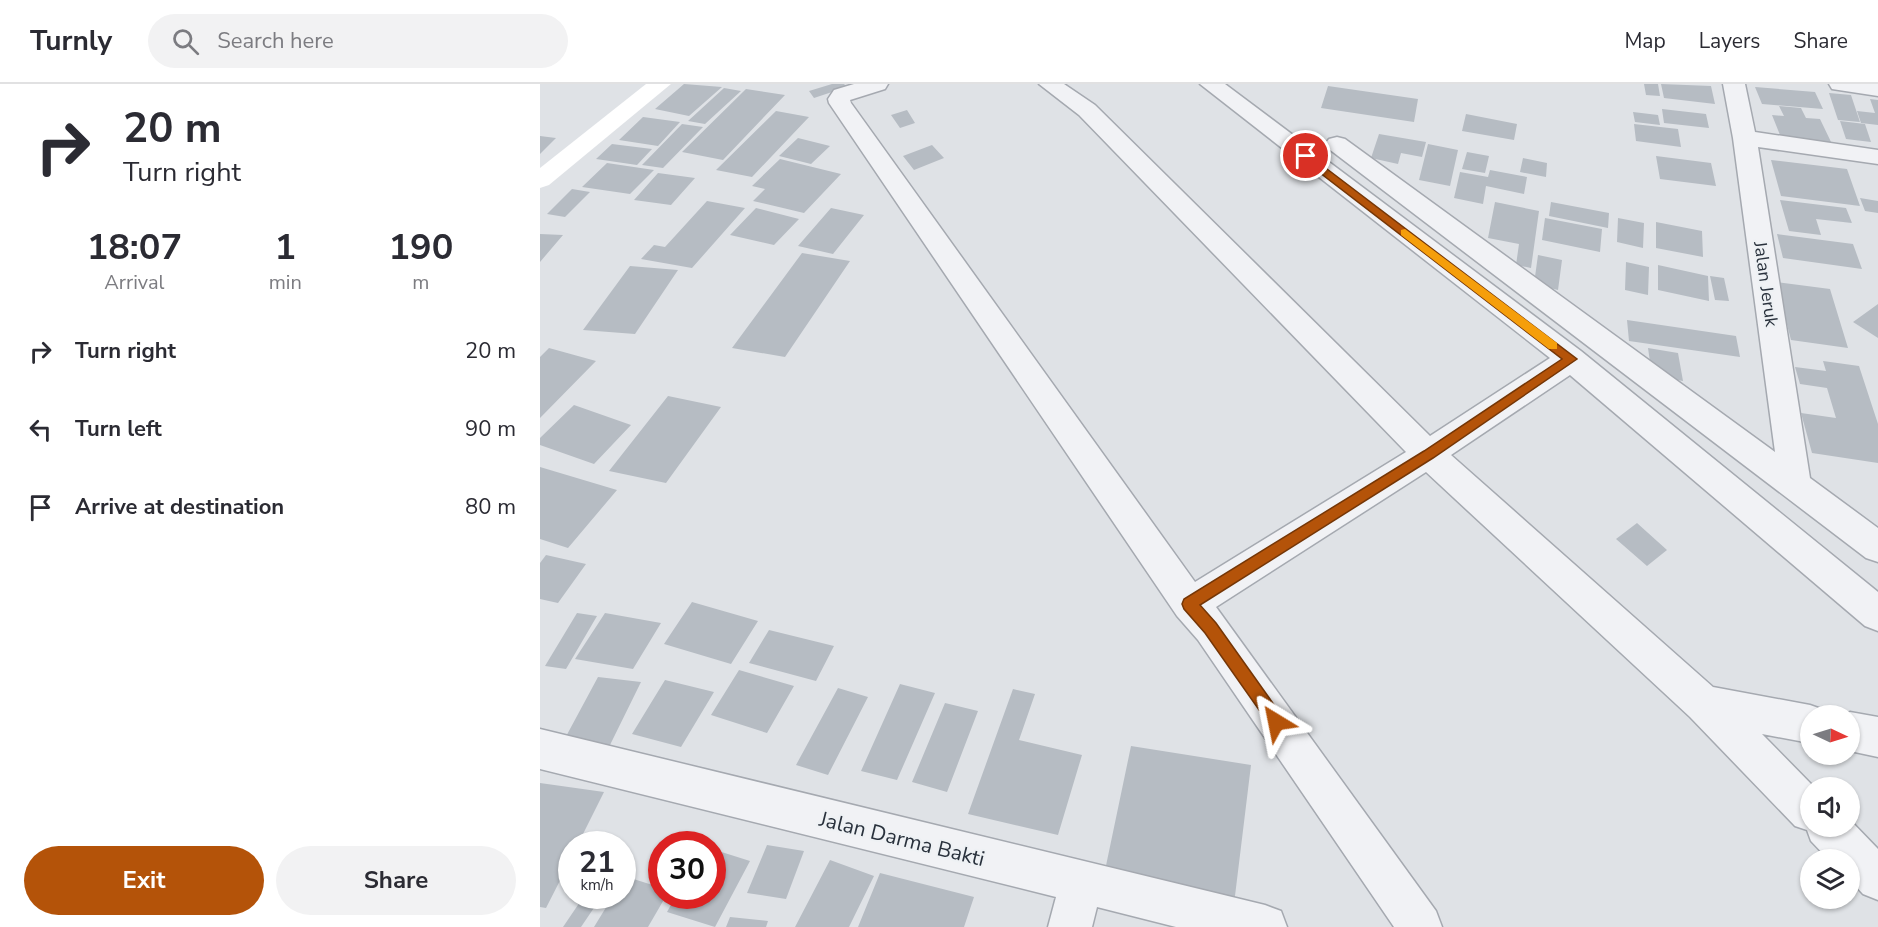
<!DOCTYPE html>
<style>
body{margin:0;font-family:"Nunito Sans",sans-serif;background:#f2f2f3;color:#2b2b33;height:100vh;display:flex;flex-direction:column;font-size:22px;white-space:nowrap}
*{box-sizing:border-box;margin:0}
p{font-size:20px;color:#7c7c81}
.icon{flex:none;width:33px;height:33px;fill:none;stroke:currentColor;stroke-width:2;stroke-linecap:round;stroke-linejoin:round}
.map{position:relative;flex:1;overflow:hidden}
.details{display:flex;flex-direction:column;background:#fff;width:540px}
.details>*{flex:none}
.top-card{background:#fff;color:#2b2b33;overflow:hidden}
.needle{width:39px;rotate:94deg}
.buttons{position:absolute;left:1260px;top:621px;display:grid;gap:12px}
.buttons a{display:grid;place-items:center;width:60px;height:60px;border-radius:50%;background:#fff;box-shadow:0 2px 4px #0004;font-size:30px}
.speed{position:absolute;left:18px;top:747px;display:flex;gap:12px;font-size:30px;font-weight:700;text-align:center}
.speed>*{display:grid;place-content:center;width:78px;height:78px;border-radius:50%;background:#fff;box-shadow:0 2px 4px #0004;line-height:1}
.speed small{font-size:15px;font-weight:400}
.speed .limit{border:9px solid #d22;background:#fff;color:#111}
.pin{position:absolute;display:grid;place-items:center;width:51px;height:51px;color:#fff;margin:-26px;border:3px solid #fff;border-radius:50%;box-shadow:0 2px 6px #0007}
.me{position:absolute;width:66px;margin:-33px;rotate:325deg;stroke-linejoin:round;filter:drop-shadow(0 0 4px #0008)}
.turn{display:flex;align-items:center;gap:21px;height:126px;padding:0 24px;font-size:27px}
.turn .icon{width:78px;height:78px;stroke-width:2.5}
.turn b{display:block;font-size:42px;line-height:51px}
.eta{display:flex;justify-content:space-evenly;align-items:center;height:102px;text-align:center}
.eta b{font-size:36px;font-weight:700;line-height:42px}
.button{display:flex;gap:12px;margin-top:auto;padding:12px 24px}
.button a{flex:1;height:69px;border-radius:36px;background:#b45309;color:#fff;font-size:24px;font-weight:700;line-height:69px;text-align:center}
.button a+a{background:#f2f2f3;color:#2b2b33}
ul{padding:0;list-style:none}
li{display:flex;align-items:center;gap:18px;height:78px;padding:0 24px}
li div{flex:1}
li b{display:block;font-size:22px}
li em{font-style:normal}
header{display:flex;align-items:center;gap:36px;box-sizing:border-box;height:84px;padding:0 30px;background:#fff;border-bottom:2px solid #e1e1e2}
header strong{font-size:28px}
nav{display:flex;gap:33px;margin-inline-start:auto;font-size:21px}
.search{width:420px;height:54px;background:#f2f2f3;display:flex;align-items:center;gap:15px;box-sizing:border-box;padding:0 21px;border-radius:33px;color:#7c7c81;font-size:22px}
main{display:flex;flex:1;min-height:0}
.map>svg:first-child{display:block}
</style>
<header>
<strong>Turnly</strong>
<div class="search"><svg class="icon" aria-label="search" viewBox="0 0 24 24"><circle cx="10" cy="10" r="6"/><path d="M15 15l6 6"/></svg>Search here</div>
<nav><a>Map</a><a>Layers</a><a>Share</a></nav>
</header>
<main>
<section class="details">
<div class="top-card">
<div class="turn"><svg class="icon" aria-label="right" viewBox="0 0 24 24"><path d="M7 20v-9h11M14 6l5 5-5 5"/></svg><div><b>20 m</b>Turn right</div></div>
</div>
<div class="eta">
<div><b>18:07</b><p>Arrival</p></div>
<div><b>1</b><p>min</p></div>
<div><b>190</b><p>m</p></div>
</div>
<ul>
<li><svg class="icon" aria-label="right" viewBox="0 0 24 24"><path d="M7 20v-9h11M14 6l5 5-5 5"/></svg><div><b>Turn right</b></div><em>20 m</em></li>
<li><svg class="icon" aria-label="left" viewBox="0 0 24 24"><path d="M17 20v-9H6M10 6l-5 5 5 5"/></svg><div><b>Turn left</b></div><em>90 m</em></li>
<li><svg class="icon" aria-label="arrive" viewBox="0 0 24 24"><path d="M6 21V4h12l-3 4 3 4H6"/></svg><div><b>Arrive at destination</b></div><em>80 m</em></li>
</ul>
<div class="button"><a>Exit</a><a>Share</a></div>
</section>
<div class="map">
<svg width="1338" height="843" viewBox="0 0 1338 843">
<rect width="100%" height="100%" fill="#dfe2e6"/>
<path fill="#b6bcc3" d="M 144,0 L 182,3 L 149,32 L 115,25 Z
M 292,0 L 304,0 L 307,3 L 274,14 L 269,7 Z
M 1104,0 L 1118,0 L 1120,12 L 1106,11 Z
M 1121,0 L 1171,2 L 1175,20 L 1124,14 Z
M 788,2 L 878,15 L 874,38 L 781,24 Z
M 1215,3 L 1275,8 L 1283,25 L 1222,20 Z
M 184,4 L 201,7 L 165,40 L 148,37 Z
M 206,5 L 245,11 L 183,76 L 142,68 Z
M 1289,9 L 1311,11 L 1320,38 L 1298,36 Z
M 1330,15 L 1338,16 L 1338,41 L 1321,39 L 1317,27 L 1335,29 Z
M 1239,22 L 1261,24 L 1266,34 L 1280,35 L 1292,60 L 1242,56 L 1232,31 L 1244,32 Z
M 1122,25 L 1166,30 L 1169,44 L 1124,39 Z
M 367,26 L 375,39 L 360,44 L 351,31 Z
M 236,27 L 269,33 L 212,93 L 176,86 Z
M 1093,28 L 1118,31 L 1120,41 L 1095,38 Z
M 926,30 L 977,40 L 974,56 L 922,47 Z
M 103,33 L 140,38 L 118,62 L 79,56 Z
M 1300,37 L 1325,40 L 1331,58 L 1306,55 Z
M 142,40 L 163,43 L 123,84 L 102,81 Z
M 1094,40 L 1138,45 L 1141,63 L 1096,57 Z
M 839,50 L 886,58 L 882,73 L 861,69 L 858,80 L 831,74 Z
M 0,52 L 16,54 L 0,70 Z
M 258,54 L 290,62 L 271,80 L 239,72 Z
M 72,60 L 112,65 L 97,81 L 56,75 Z
M 888,60 L 918,66 L 910,102 L 879,96 Z
M 392,61 L 404,74 L 374,86 L 363,72 Z
M 927,68 L 949,72 L 945,89 L 922,85 Z
M 1116,72 L 1171,79 L 1176,102 L 1120,95 Z
M 983,74 L 1007,79 L 1006,93 L 980,88 Z
M 240,75 L 301,90 L 264,129 L 213,117 L 225,105 L 212,102 Z
M 1231,76 L 1307,85 L 1320,122 L 1241,112 Z
M 67,79 L 114,86 L 90,110 L 42,103 Z
M 950,86 L 987,93 L 984,110 L 946,102 L 943,120 L 914,114 L 920,88 L 948,93 Z
M 118,89 L 155,94 L 131,121 L 94,116 Z
M 32,105 L 50,108 L 25,133 L 7,130 Z
M 1320,114 L 1338,117 L 1338,129 L 1325,127 Z
M 1240,116 L 1306,124 L 1312,139 L 1276,135 L 1281,151 L 1249,147 Z
M 167,117 L 205,124 L 152,184 L 101,175 L 114,161 L 125,163 Z
M 955,118 L 999,127 L 991,184 L 976,181 L 979,160 L 948,154 Z
M 1011,118 L 1069,129 L 1068,144 L 1009,132 Z
M 216,124 L 259,135 L 234,161 L 190,151 Z
M 291,124 L 324,131 L 293,170 L 258,162 Z
M 1005,134 L 1062,145 L 1060,168 L 1002,156 Z
M 1078,134 L 1104,139 L 1103,164 L 1077,158 Z
M 1116,138 L 1162,147 L 1163,173 L 1116,164 Z
M 0,150 L 23,151 L 0,178 Z
M 1237,150 L 1313,160 L 1322,185 L 1243,174 Z
M 262,169 L 310,177 L 245,273 L 192,264 Z
M 998,171 L 1022,176 L 1018,206 L 994,200 Z
M 1086,178 L 1109,183 L 1108,211 L 1085,206 Z
M 1118,181 L 1168,192 L 1169,217 L 1118,206 Z
M 90,182 L 138,186 L 95,250 L 43,246 Z
M 1170,192 L 1184,194 L 1189,217 L 1175,216 Z
M 1236,198 L 1290,205 L 1308,264 L 1251,256 Z
M 1338,220 L 1338,254 L 1313,238 Z
M 1087,236 L 1196,252 L 1200,273 L 1089,257 Z
M 9,264 L 56,277 L 0,334 L 0,273 Z
M 1108,264 L 1138,269 L 1143,297 L 1112,292 Z
M 1283,277 L 1319,282 L 1338,340 L 1338,379 L 1272,369 L 1261,329 L 1296,334 L 1287,304 L 1260,300 L 1255,283 L 1286,287 Z
M 128,312 L 181,323 L 126,399 L 69,387 Z
M 34,321 L 91,341 L 54,380 L 0,361 L 0,354 Z
M 0,383 L 77,406 L 28,464 L 0,455 Z
M 1097,439 L 1127,466 L 1107,482 L 1076,455 Z
M 6,471 L 46,480 L 18,519 L 0,515 L 0,479 Z
M 152,518 L 218,537 L 191,580 L 124,560 Z
M 37,529 L 57,532 L 26,585 L 5,582 Z
M 65,529 L 121,539 L 93,585 L 35,575 Z
M 229,546 L 294,562 L 276,597 L 209,579 Z
M 199,586 L 254,602 L 227,649 L 171,631 Z
M 58,593 L 101,598 L 69,663 L 23,658 Z
M 125,596 L 174,608 L 141,663 L 92,650 Z
M 360,600 L 395,609 L 357,696 L 321,687 Z
M 298,604 L 328,613 L 288,691 L 256,681 Z
M 473,605 L 495,610 L 479,656 L 542,671 L 518,751 L 428,730 Z
M 405,619 L 438,627 L 407,708 L 372,698 Z
M 591,662 L 711,681 L 694,820 L 563,796 Z
M 0,699 L 64,708 L 38,760 L 32,760 L 32,773 L 6,824 L 0,823 Z
M 227,761 L 264,767 L 246,815 L 207,809 Z
M 172,765 L 210,777 L 175,843 L 127,828 L 136,812 L 172,812 Z
M 290,776 L 334,792 L 309,843 L 255,843 Z
M 340,789 L 434,813 L 424,843 L 318,843 Z
M 84,792 L 122,804 L 122,812 L 126,812 L 108,843 L 54,843 L 73,812 L 82,812 Z
M 44,812 L 62,812 L 41,843 L 23,843 Z
M 190,833 L 228,837 L 226,843 L 186,843 Z"/>
<g fill="none" stroke-linecap="round" stroke-linejoin="round">
<defs>
<path id="street" d="M 314,0 L 348,0 L 345,5 L 310,16 L 311,19 L 655,498 L 866,368 L 539,31 L 499,0 L 524,0 L 555,21 L 890,352 L 1010,274 L 660,0 L 685,0 L 1041,267 L 1338,508 L 1338,547 L 1325,542 L 1030,291 L 911,371 L 1173,603 L 1270,621 L 1284,626 L 1286,632 L 1270,632 L 1270,659 L 1222,650 L 1275,704 L 1270,704 L 1270,742 L 1310,742 L 1310,736 L 1338,765 L 1338,816 L 1323,810 L 1310,796 L 1310,776 L 1289,776 L 1271,757 L 1267,746 L 1255,742 L 1150,633 L 886,388 L 676,523 L 896,827 L 902,843 L 854,843 L 658,556 L 637,532 L 289,19 L 288,15 L 294,6 Z
M 1183,0 L 1205,0 L 1215,48 L 1338,66 L 1338,80 L 1218,63 L 1270,394 L 1338,444 L 1338,478 L 1326,474 L 789,65 L 785,60 L 789,55 L 797,53 L 805,55 L 1235,368 L 1193,54 Z
M 1289,0 L 1338,0 L 1338,12 L 1292,5 Z
M 1310,628 L 1338,633 L 1338,673 L 1310,667 L 1310,632 L 1303,632 Z
M 0,645 L 725,821 L 741,827 L 747,843 L 636,843 L 557,823 L 552,843 L 508,843 L 516,813 L 0,685 Z"/>
</defs>
<use href="#street" stroke="#a5a9b0" stroke-width="3"/>
<use href="#street" fill="#f1f2f5" fill-rule="evenodd"/>
<path fill="#fff" fill-rule="evenodd" d="M 106,0 L 131,0 L 9,101 L 0,104 L 0,84 Z"/>
</g>
<path fill="#b45309" stroke="#753606" stroke-width="1.5" d="M 766,69 L 1037,275 L 893,374 L 660,521 L 676,539 L 742,632 L 744,638 L 742,643 L 736,646 L 731,643 L 665,549 L 644,525 L 642,520 L 644,515 L 884,367 L 1022,275 L 762,75 L 761,72 Z"/>
<path fill="#f59e0b" d="M 865,145 L 1017,259 L 1017,265 L 1009,265 L 861,151 L 861,146 Z"/>
<g text-anchor="middle" stroke-width="4.5" stroke-linejoin="round" paint-order="stroke">
<g font-size="18" fill="#29313c" stroke="#eef1f4">
<text transform="translate(1226 200) rotate(82)" y="6">Jalan Jeruk</text>
</g>
<g font-size="21" fill="#29313c" stroke="#eef1f4">
<text transform="translate(362 755) rotate(14)" y="7">Jalan Darma Bakti</text>
</g>
</g>
</svg>
<div class="buttons">
<a><svg class="needle" viewBox="-14 -14 28 28"><path d="M0-13l5 13h-10z" fill="#e53935"/><path d="M0 13l5-13h-10z" fill="#7c7c81"/></svg></a>
<a><svg class="icon" aria-label="sound" viewBox="0 0 24 24"><path d="M4 9h4l5-4v14l-5-4H4zM17 9q2 3 0 6"/></svg></a>
<a><svg class="icon" aria-label="layers" viewBox="0 0 24 24"><path d="M12 4l9 5-9 5-9-5zM3 14l9 5 9-5"/></svg></a>
</div>
<div class="speed"><div>21<small>km/h</small></div><div class="limit">30</div></div>
<div class="pin" style="left:766px;top:72px;background:#d93025"><svg class="icon" aria-label="arrive" viewBox="0 0 24 24"><path d="M6 21V4h12l-3 4 3 4H6"/></svg></div>
<svg class="me" style="left:736px;top:638px" viewBox="-20 -20 40 40"><path d="M0-17L14 15 0 8-14 15z" fill="#b45309" stroke="#fff" stroke-width="4"/></svg>
</div>
</main>
